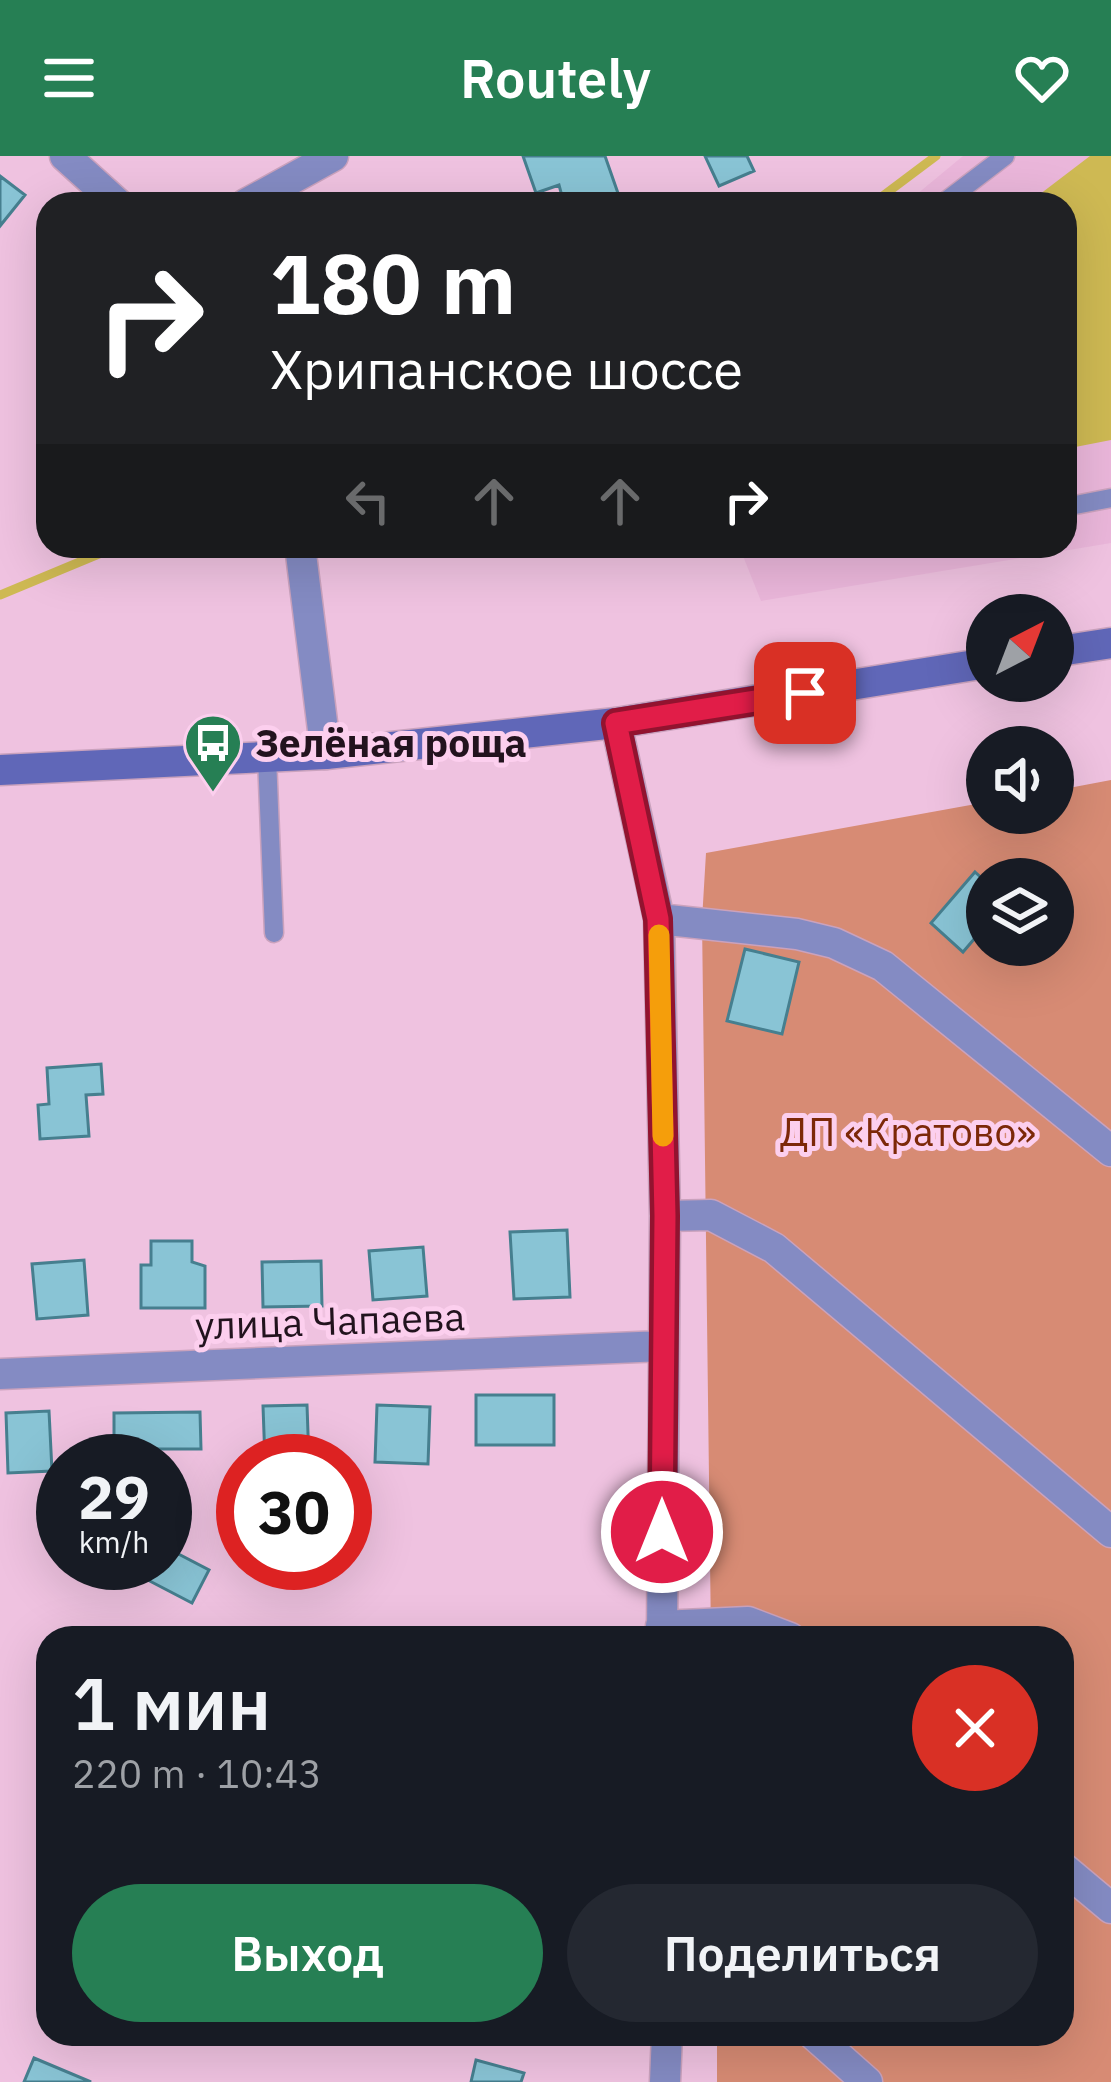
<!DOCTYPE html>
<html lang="ru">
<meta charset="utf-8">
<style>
body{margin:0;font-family:"IBM Plex Sans",sans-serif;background:#242831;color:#f1f3f6;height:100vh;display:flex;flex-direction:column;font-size:45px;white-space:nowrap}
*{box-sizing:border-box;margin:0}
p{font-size:39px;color:#9ea1a6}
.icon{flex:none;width:66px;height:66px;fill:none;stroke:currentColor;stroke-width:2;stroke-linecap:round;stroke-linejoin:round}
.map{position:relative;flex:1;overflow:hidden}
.side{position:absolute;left:36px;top:1470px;width:1038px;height:420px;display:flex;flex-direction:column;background:#171b24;border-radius:36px;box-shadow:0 12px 48px #0002}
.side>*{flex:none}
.top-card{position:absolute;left:36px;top:36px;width:1041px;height:366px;border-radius:36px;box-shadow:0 12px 48px #0002;background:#202124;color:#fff;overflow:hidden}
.needle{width:78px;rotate:42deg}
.controls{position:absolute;left:966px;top:438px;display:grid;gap:24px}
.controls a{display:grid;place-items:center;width:108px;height:108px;border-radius:50%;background:#171b24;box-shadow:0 12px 48px #0002;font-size:60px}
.speed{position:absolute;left:36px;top:1278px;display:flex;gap:24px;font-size:60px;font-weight:700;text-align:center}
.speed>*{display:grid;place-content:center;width:156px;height:156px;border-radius:50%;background:#171b24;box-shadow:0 12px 48px #0002;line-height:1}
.speed small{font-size:30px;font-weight:400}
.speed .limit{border:18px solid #d22;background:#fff;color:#111}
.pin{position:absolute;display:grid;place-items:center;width:102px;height:102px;color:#fff;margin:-51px;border-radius:24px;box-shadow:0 6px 18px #0006}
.me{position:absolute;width:132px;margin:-66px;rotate:0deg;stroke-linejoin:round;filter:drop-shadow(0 0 9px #0008)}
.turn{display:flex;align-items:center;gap:42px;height:252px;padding:0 36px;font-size:54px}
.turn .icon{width:156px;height:156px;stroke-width:2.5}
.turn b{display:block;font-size:84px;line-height:102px}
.lanes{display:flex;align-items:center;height:114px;padding:0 36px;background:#0003;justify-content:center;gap:60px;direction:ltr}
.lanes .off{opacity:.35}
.round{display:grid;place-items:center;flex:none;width:126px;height:126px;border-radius:63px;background:#242831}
.headline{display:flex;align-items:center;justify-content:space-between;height:204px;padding:0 36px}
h1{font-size:72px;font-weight:600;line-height:90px}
.button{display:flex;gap:24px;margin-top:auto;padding:24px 36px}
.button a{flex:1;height:138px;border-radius:72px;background:#267f54;color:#fff;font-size:48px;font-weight:600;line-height:138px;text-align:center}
.button a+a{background:#242831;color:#f1f3f6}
header{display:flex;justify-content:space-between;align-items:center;height:156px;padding:0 36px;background:#267f54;color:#fff;font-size:54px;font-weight:600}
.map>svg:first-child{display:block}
</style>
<header><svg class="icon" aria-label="menu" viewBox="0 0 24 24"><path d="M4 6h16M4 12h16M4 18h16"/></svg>Routely<svg class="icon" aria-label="heart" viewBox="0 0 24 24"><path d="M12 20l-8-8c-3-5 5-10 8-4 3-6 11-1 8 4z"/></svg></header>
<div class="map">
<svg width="1111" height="1926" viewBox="0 0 1111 1926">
<rect width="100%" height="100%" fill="#efc2e0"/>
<path fill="#eab6da" d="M 963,0 L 1111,0 L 1111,387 L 761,445 L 739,390 L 1065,390 L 1065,48 L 905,48 Z"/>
<path fill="#d78b74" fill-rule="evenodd" d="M 1111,624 L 1111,1926 L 717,1926 L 717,1878 L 1062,1878 L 1062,1482 L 711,1482 L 702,764 L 706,697 L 987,646 L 987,657 L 1053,657 L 1053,635 ZM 987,723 L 1053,723 L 1053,789 L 987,789 Z"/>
<path fill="#ceb953" d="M 1090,0 L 1111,0 L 1111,284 L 1065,293 L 1065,48 L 1027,48 Z"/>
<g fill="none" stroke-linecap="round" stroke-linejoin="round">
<path stroke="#ceb953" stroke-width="9" d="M 872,48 L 936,0
M 0,439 L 118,390"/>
</g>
<path fill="#89c4d5" stroke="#467f8f" stroke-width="3" d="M 523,0 L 605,0 L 620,43 L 548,48 L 562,40 L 559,29 L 536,37 Z
M 705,0 L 747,0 L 754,15 L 719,30 Z
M 0,20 L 25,39 L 0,70 Z
M 975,716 L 987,727 L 987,768 L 963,796 L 931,767 Z
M 745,793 L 799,806 L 782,878 L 727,865 Z
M 101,908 L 103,938 L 86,939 L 89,980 L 40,983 L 38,949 L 49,948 L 47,912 Z
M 567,1074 L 570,1141 L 514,1143 L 510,1076 Z
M 151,1085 L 192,1085 L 192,1106 L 205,1110 L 205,1152 L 141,1152 L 141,1109 L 151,1109 Z
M 423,1091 L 427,1140 L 373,1144 L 369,1095 Z
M 84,1104 L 88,1159 L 37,1163 L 32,1108 Z
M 321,1105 L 322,1150 L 263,1151 L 262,1106 Z
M 476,1239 L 554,1239 L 554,1289 L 476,1289 Z
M 307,1249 L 309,1305 L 265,1305 L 263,1250 Z
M 377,1249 L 430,1251 L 428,1308 L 375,1306 Z
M 49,1255 L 52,1315 L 8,1317 L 6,1257 Z
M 200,1256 L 201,1293 L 114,1293 L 114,1257 Z
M 165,1391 L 209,1414 L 192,1447 L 142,1421 L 150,1407 L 165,1407 Z
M 34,1902 L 91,1926 L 24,1926 Z
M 476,1904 L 524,1917 L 521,1926 L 471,1926 Z"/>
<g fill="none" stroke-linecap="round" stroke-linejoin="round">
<defs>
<path id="lane" d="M 942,48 L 1005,0
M 1065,351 L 1111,342
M 267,601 L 274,777"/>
<path id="street" d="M 65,0 L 118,48
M 246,48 L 333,0
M 300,390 L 326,598
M 616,567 L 659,763 L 665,1060 L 662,1482
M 659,763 L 797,778 L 834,787 L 883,810 L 1111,995
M 665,1060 L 711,1059 L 774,1092 L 1111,1376
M 0,1218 L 663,1190
M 661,1470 L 748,1466 L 790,1482
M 1062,1711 L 1111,1752
M 813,1878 L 867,1926
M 665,1926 L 667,1878"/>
<path id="secondary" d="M 1053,496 L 1111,487
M 0,614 L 326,598 L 616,567 L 987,507"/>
</defs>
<use href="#lane" stroke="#caa2bd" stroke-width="21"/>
<use href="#street" stroke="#caa2bd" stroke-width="33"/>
<use href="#secondary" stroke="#caa2bd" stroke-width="33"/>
<use href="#lane" stroke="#848bc3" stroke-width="18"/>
<use href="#street" stroke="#848bc3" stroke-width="30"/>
<use href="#secondary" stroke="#6067b8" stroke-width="30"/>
</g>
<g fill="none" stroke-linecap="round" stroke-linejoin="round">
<defs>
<path id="route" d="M 662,1376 L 665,1060 L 658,763 L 616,567 L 805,537"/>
</defs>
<use href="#route" stroke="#92132f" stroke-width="30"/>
<use href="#route" stroke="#e11d48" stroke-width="21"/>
<path stroke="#f59e0b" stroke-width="21" d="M 659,779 L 663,980"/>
</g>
<defs>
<symbol id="bus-pin" viewBox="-11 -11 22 30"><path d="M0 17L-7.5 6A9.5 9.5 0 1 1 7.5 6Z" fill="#267f54" stroke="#fccfee"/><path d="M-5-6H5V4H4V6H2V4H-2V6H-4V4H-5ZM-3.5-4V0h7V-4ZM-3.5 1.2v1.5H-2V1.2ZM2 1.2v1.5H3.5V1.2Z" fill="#fff"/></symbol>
</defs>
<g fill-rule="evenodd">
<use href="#bus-pin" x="180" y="554" width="66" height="90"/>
</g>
<g text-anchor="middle" stroke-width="10" stroke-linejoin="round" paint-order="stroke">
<g font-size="39" font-weight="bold" fill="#22131e" stroke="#fccfee" text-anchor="start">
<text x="255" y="601">Зелёная роща</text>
</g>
<g font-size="39" fill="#7c2808" stroke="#fccfee">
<text x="908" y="990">ДП «Кратово»</text>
</g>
<g font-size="39" fill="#22131e" stroke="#fccfee">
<text transform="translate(330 1165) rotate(-2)" y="14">улица Чапаева</text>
</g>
</g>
</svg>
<div class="controls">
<a><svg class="needle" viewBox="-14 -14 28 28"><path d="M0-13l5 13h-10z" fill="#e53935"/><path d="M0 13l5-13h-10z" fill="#9ea1a6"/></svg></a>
<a><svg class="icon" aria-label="sound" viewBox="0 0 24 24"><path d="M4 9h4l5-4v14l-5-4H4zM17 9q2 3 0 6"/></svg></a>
<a><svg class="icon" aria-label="layers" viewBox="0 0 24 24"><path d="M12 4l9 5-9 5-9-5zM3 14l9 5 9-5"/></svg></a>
</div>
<div class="speed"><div>29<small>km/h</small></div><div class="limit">30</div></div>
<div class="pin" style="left:805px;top:537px;background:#d93025"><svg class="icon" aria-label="arrive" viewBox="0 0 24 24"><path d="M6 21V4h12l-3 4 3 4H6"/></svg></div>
<svg class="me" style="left:662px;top:1376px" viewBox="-20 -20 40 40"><circle r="17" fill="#e11d48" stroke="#fff" stroke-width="3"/><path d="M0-11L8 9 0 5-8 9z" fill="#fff"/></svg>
<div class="top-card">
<div class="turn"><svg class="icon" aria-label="right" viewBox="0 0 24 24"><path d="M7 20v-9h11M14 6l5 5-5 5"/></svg><div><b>180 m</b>Хрипанское шоссе</div></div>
<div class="lanes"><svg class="icon off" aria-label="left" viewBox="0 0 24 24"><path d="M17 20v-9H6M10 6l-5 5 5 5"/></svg><svg class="icon off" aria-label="ahead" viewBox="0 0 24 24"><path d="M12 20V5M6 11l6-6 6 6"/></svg><svg class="icon off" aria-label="ahead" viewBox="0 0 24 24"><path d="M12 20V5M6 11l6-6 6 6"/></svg><svg class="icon" aria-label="right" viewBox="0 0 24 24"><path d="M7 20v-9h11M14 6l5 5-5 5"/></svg></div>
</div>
<section class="side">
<div class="headline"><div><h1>1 мин</h1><p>220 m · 10:43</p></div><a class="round" style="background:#d93025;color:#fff"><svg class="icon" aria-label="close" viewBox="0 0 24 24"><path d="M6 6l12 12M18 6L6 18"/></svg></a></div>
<div class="button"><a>Выход</a><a>Поделиться</a></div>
</section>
</div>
